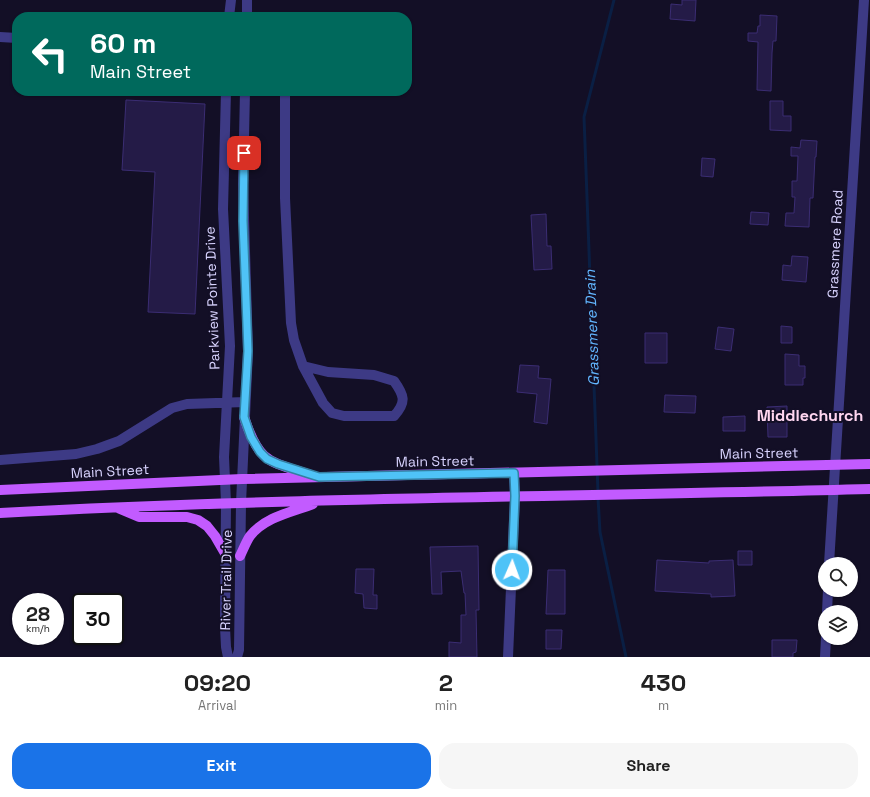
<!DOCTYPE html>
<style>
body{margin:0;font-family:"Space Grotesk",sans-serif;background:#f6f6f6;color:#222;height:100vh;display:flex;flex-direction:column;font-size:15px;white-space:nowrap}
*{box-sizing:border-box;margin:0}
p{font-size:13px;color:#767676}
.icon{flex:none;width:22px;height:22px;fill:none;stroke:currentColor;stroke-width:2;stroke-linecap:round;stroke-linejoin:round}
.map{position:relative;height:657px;overflow:hidden}
.side{display:flex;flex-direction:column;background:#fff;flex:1}
.side>*{flex:none}
.hud{position:absolute;left:12px;top:12px;width:400px;height:84px;border-radius:16px;box-shadow:0 1px 3px #0004;background:#00695c;color:#fff;overflow:hidden}
.buttons{position:absolute;left:818px;top:557px;display:grid;gap:8px}
.buttons a{display:grid;place-items:center;width:40px;height:40px;border-radius:50%;background:#fff;box-shadow:0 1px 3px #0004;font-size:20px}
.speed{position:absolute;left:12px;top:593px;display:flex;gap:8px;font-size:20px;font-weight:700;text-align:center}
.speed>*{display:grid;place-content:center;width:52px;height:52px;border-radius:50%;background:#fff;box-shadow:0 1px 3px #0004;line-height:1}
.speed small{font-size:10px;font-weight:400}
.speed .limit{border:2px solid #111;border-radius:6px;background:#fff;color:#111}
.pin{position:absolute;display:grid;place-items:center;width:34px;height:34px;color:#fff;margin:-17px;border-radius:8px;box-shadow:0 2px 6px #0006}
.me{position:absolute;width:44px;margin:-22px;rotate:2deg;stroke-linejoin:round;filter:drop-shadow(0 0 3px #0008)}
.turn{display:flex;align-items:center;gap:14px;height:84px;padding:0 12px;font-size:18px}
.turn .icon{width:52px;height:52px;stroke-width:2.5}
.turn b{display:block;font-size:28px;line-height:34px}
.eta{display:flex;justify-content:space-evenly;align-items:center;height:68px;text-align:center}
.eta b{font-size:24px;font-weight:600;line-height:28px}
.cta{display:flex;gap:8px;margin-top:auto;padding:8px 12px}
.cta a{flex:1;height:46px;border-radius:16px;background:#1a73e8;color:#fff;font-size:16px;font-weight:600;line-height:46px;text-align:center}
.cta a+a{background:#f6f6f6;color:#222}
.map>svg:first-child{display:block}
</style>
<div class="map">
<svg width="870" height="657" viewBox="0 0 870 657">
<rect width="100%" height="100%" fill="#130f26"/>
<g fill="none" stroke-linecap="round" stroke-linejoin="round">
<path stroke="#0a1f44" stroke-width="3" d="M 598,492 L 584,117 L 614,0
M 598,498 L 600,532 L 626,657"/>
</g>
<path fill="#241b47" stroke="#3b2d73" d="M 682,0 L 696,0 L 695,21 L 670,19 L 671,4 L 682,5 Z
M 760,15 L 777,16 L 776,41 L 773,41 L 772,53 L 771,91 L 757,90 L 758,42 L 748,41 L 748,33 L 757,33 L 758,26 L 760,26 Z
M 126,100 L 205,104 L 195,314 L 148,312 L 155,172 L 122,170 Z
M 770,101 L 783,101 L 783,116 L 791,116 L 791,131 L 770,130 Z
M 801,140 L 817,141 L 816,157 L 815,157 L 813,198 L 810,198 L 809,227 L 785,226 L 786,213 L 794,213 L 795,197 L 792,197 L 792,181 L 797,181 L 798,156 L 791,156 L 791,147 L 800,148 Z
M 702,158 L 715,159 L 713,177 L 701,176 Z
M 751,212 L 769,213 L 768,225 L 750,224 Z
M 546,214 L 547,246 L 551,246 L 552,269 L 534,270 L 531,215 Z
M 792,256 L 808,257 L 806,282 L 782,280 L 783,265 L 791,266 Z
M 781,326 L 792,327 L 792,343 L 781,343 Z
M 718,327 L 734,329 L 731,351 L 715,349 Z
M 645,333 L 667,333 L 667,363 L 645,363 Z
M 785,354 L 799,355 L 799,366 L 805,366 L 805,378 L 803,378 L 803,385 L 785,385 Z
M 520,365 L 539,366 L 538,378 L 551,379 L 547,424 L 534,422 L 537,394 L 517,392 Z
M 665,395 L 696,396 L 695,413 L 664,412 Z
M 787,406 L 787,437 L 768,437 L 767,407 Z
M 745,416 L 745,431 L 723,431 L 723,417 Z
M 478,546 L 479,610 L 476,610 L 477,657 L 449,657 L 449,642 L 461,643 L 461,615 L 466,615 L 465,593 L 464,593 L 461,571 L 441,572 L 442,594 L 432,594 L 430,547 Z
M 738,551 L 752,551 L 752,565 L 738,565 Z
M 657,560 L 709,563 L 709,561 L 733,560 L 735,596 L 711,597 L 711,594 L 655,591 Z
M 356,569 L 374,569 L 373,595 L 377,595 L 377,609 L 364,608 L 363,594 L 355,593 Z
M 548,570 L 565,570 L 565,614 L 546,614 Z
M 546,630 L 562,630 L 561,649 L 546,649 Z
M 772,640 L 797,640 L 796,652 L 793,653 L 793,657 L 772,657 Z"/>
<g fill="none" stroke-linecap="round" stroke-linejoin="round">
<path stroke="#3d3a85" stroke-width="10" d="M 229,17 L 231,0
M 247,17 L 247,0
M 0,37 L 17,38
M 226,91 L 223,209 L 230,346 L 224,457 L 226,503 L 225,627 L 226,647 L 228,657
M 285,91 L 285,198 L 291,323 L 294,340 L 303,366 L 323,403 L 332,413 L 344,416 L 394,416 C 407,402 404,395 394,381 L 374,375 L 328,372 L 303,366
M 0,460 L 76,454 L 97,449 L 119,441 L 172,408 L 187,404 L 245,402
M 829,564 L 864,0
M 827,612 L 828,590
M 237,657 L 239,650 L 241,503 L 248,351 L 243,184 L 245,91
M 508,657 L 515,496 L 514,473
M 825,657 L 826,638"/>
<path stroke="#c25bff" stroke-width="10" d="M 244,417 C 259,463 268,461 311,475
M 0,490 L 242,479 L 870,464
M 120,509 L 139,517 L 187,517 L 198,520 L 207,526 L 215,536 L 226,555
M 0,513 C 290,497 580,497 870,489
M 240,556 C 243,550 246,542 250,536 C 265,517 292,512 313,504"/>
</g>
<g fill="none" stroke-linecap="round" stroke-linejoin="round">
<defs>
<path id="route" d="M 244,153 L 243,221 L 248,351 L 244,417 L 251,437 L 260,452 L 267,459 L 278,464 L 319,477 L 514,473 L 515,496 L 512,570"/>
</defs>
<use href="#route" stroke="#337fa1" stroke-width="10"/>
<use href="#route" stroke="#4fc3f7" stroke-width="7"/>
</g>
<g text-anchor="middle" stroke-width="4" stroke-linejoin="round" paint-order="stroke">
<g font-size="14" fill="#d9d4ff" stroke="#130f26">
<text transform="translate(835 244) rotate(-87)" y="5">Grassmere Road</text>
<text transform="translate(212 298) rotate(-92)" y="5">Parkview Pointe Drive</text>
<text transform="translate(759 453) rotate(-1)" y="5">Main Street</text>
<text transform="translate(435 461) rotate(-1)" y="5">Main Street</text>
<text transform="translate(110 471) rotate(-3)" y="5">Main Street</text>
<text transform="translate(226 580) rotate(-89)" y="5">River Trail Drive</text>
</g>
<g font-size="15" font-style="italic" fill="#62b6ff" stroke="#130f26">
<text transform="translate(592 328) rotate(-92)" y="5">Grassmere Drain</text>
</g>
<g font-size="16" font-weight="bold" fill="#ffd6f0" stroke="#130f26">
<text x="810" y="421">Middlechurch</text>
</g>
</g>
</svg>
<div class="buttons">
<a><svg class="icon" aria-label="search" viewBox="0 0 24 24"><circle cx="10" cy="10" r="6"/><path d="M15 15l6 6"/></svg></a>
<a><svg class="icon" aria-label="layers" viewBox="0 0 24 24"><path d="M12 4l9 5-9 5-9-5zM3 14l9 5 9-5"/></svg></a>
</div>
<div class="speed"><div>28<small>km/h</small></div><div class="limit">30</div></div>
<div class="pin" style="left:244px;top:153px;background:#d93025"><svg class="icon" aria-label="arrive" viewBox="0 0 24 24"><path d="M6 21V4h12l-3 4 3 4H6"/></svg></div>
<svg class="me" style="left:512px;top:570px" viewBox="-20 -20 40 40"><circle r="17" fill="#4fc3f7" stroke="#fff" stroke-width="3"/><path d="M0-11L8 9 0 5-8 9z" fill="#fff"/></svg>
<div class="hud">
<div class="turn"><svg class="icon" aria-label="left" viewBox="0 0 24 24"><path d="M17 20v-9H6M10 6l-5 5 5 5"/></svg><div><b>60 m</b>Main Street</div></div>
</div>
</div>
<section class="side">
<div class="eta">
<div><b>09:20</b><p>Arrival</p></div>
<div><b>2</b><p>min</p></div>
<div><b>430</b><p>m</p></div>
</div>
<div class="cta"><a>Exit</a><a>Share</a></div>
</section>
